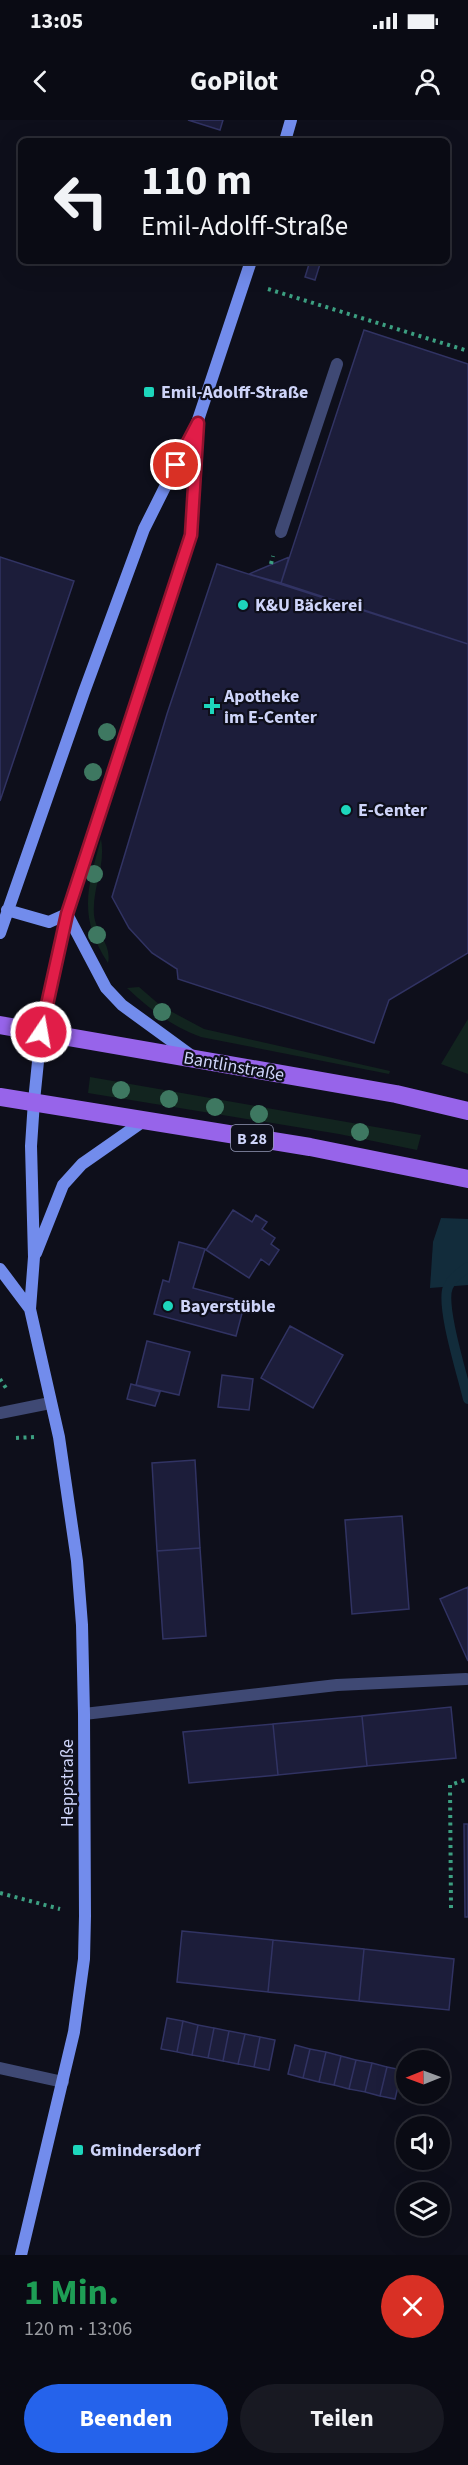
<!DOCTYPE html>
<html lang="de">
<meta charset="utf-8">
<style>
body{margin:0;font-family:"Source Sans 3",sans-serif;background:#181922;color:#f1f3f6;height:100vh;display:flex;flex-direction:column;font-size:22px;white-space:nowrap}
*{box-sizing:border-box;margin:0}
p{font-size:20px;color:#999ba0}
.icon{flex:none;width:33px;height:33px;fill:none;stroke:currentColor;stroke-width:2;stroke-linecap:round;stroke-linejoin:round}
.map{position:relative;height:2135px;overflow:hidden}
.details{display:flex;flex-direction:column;background:#0a0b14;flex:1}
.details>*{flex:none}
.guide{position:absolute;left:18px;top:18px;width:432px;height:126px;border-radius:9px;box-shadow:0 6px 24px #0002,0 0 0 2px #2a2b34;background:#0a0b14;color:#f1f3f6;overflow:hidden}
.needle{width:39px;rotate:269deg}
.tools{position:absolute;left:396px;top:1930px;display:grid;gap:12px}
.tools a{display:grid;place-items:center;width:54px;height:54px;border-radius:50%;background:#0a0b14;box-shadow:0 6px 24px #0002,0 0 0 2px #2a2b34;font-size:30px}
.pin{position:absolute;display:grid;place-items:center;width:51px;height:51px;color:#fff;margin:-26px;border:3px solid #fff;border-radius:50%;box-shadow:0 2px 6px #0007}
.me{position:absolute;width:66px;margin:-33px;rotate:12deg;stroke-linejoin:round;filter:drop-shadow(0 0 4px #0008)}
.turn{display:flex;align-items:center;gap:21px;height:126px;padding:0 24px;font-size:27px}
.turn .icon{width:78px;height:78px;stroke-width:2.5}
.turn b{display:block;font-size:42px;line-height:51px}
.round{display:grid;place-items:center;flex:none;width:63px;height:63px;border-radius:32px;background:#181922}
.summary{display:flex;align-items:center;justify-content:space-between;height:102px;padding:0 24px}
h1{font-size:36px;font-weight:700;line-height:45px;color:#1e9e55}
.action{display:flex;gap:12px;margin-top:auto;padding:12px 24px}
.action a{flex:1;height:69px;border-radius:36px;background:#2563eb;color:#fff;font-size:24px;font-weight:700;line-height:69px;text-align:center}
.action a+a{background:#181922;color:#f1f3f6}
.status{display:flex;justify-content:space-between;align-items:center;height:42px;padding:0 30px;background:#0a0b14;direction:ltr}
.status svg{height:16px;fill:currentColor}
header{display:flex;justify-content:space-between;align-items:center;height:78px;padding:0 24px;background:#0a0b14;font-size:27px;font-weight:700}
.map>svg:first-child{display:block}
</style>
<div class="status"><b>13:05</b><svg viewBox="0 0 49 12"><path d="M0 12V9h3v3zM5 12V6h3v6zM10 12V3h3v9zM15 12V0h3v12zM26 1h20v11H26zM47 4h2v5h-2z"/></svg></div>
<header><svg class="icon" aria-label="back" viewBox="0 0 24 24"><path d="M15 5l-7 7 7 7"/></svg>GoPilot<svg class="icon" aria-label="person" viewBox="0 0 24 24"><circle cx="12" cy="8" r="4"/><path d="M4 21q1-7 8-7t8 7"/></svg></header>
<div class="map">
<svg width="468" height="2135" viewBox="0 0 468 2135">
<rect width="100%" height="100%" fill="#0e0f1b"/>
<path fill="#12241f" d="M 101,719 C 106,747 92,767 94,795 C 96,814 112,824 108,843 C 78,797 87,769 101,719 Z
M 139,867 L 161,886 L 204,909 L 390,951 L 389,954 L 201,917 C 171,906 151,890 127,868 Z
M 468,899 L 468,954 L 441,944 Z
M 90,957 L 421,1015 L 417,1030 L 339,1014 L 88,973 Z"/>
<path fill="#122c3b" d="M 441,1098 L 468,1099 L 468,1165 L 430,1168 L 433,1122 Z"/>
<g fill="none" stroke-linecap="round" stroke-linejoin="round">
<path stroke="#122c3b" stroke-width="10" d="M 468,1147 C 460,1153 452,1158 448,1167 C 440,1185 463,1257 468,1279"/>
</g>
<path fill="#1c1d3a" stroke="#313363" stroke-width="1.5" d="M 188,0 L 223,0 L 220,10 Z
M 310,141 L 320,144 L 315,160 L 305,157 Z
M 364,210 L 468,244 L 468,524 L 281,463 Z
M 0,437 L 74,461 L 0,681 Z
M 289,437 L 281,463 L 249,454 Z
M 217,444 L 468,524 L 468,833 L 389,880 L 374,923 L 178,859 L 177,849 L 152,833 L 129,808 L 112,777 L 167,594 Z
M 233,1090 L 252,1102 L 256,1095 L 267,1102 L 262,1109 L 275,1118 L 271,1124 L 279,1130 L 269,1145 L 261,1139 L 249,1158 L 206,1130 Z
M 179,1122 L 205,1129 L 193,1168 L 245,1182 L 236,1216 L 154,1194 L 163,1160 L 169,1162 Z
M 290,1206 L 343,1235 L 313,1288 L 261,1258 Z
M 147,1221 L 190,1232 L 179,1275 L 136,1265 Z
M 222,1255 L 253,1259 L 249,1290 L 218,1287 Z
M 131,1264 L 160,1272 L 155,1286 L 127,1279 Z
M 195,1340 L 200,1428 L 157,1431 L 152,1343 Z
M 402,1396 L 409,1489 L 352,1494 L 345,1400 Z
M 200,1428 L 206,1516 L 163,1519 L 157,1431 Z
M 468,1467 L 468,1541 L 440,1479 Z
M 451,1587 L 456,1638 L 367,1646 L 362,1596 Z
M 362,1596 L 367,1646 L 278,1655 L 273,1604 Z
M 273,1604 L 278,1655 L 189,1663 L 183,1612 Z
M 464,1704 L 468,1704 L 468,1797 L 465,1797 Z
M 182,1811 L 273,1820 L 268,1872 L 177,1862 Z
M 273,1820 L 364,1829 L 359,1881 L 268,1872 Z
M 364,1829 L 454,1839 L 449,1890 L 359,1881 Z
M 167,1898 L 183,1901 L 177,1932 L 161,1929 Z
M 183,1901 L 198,1905 L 192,1935 L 177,1932 Z
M 198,1905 L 214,1908 L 208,1938 L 192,1935 Z
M 214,1908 L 229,1911 L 223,1941 L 208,1938 Z
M 229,1911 L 245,1914 L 238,1944 L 223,1941 Z
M 245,1914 L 260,1917 L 254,1947 L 238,1944 Z
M 260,1917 L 275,1920 L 269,1950 L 254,1947 Z
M 295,1925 L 310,1929 L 303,1958 L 288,1954 Z
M 310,1929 L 326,1932 L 319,1962 L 303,1958 Z
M 326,1932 L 341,1936 L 334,1965 L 319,1962 Z
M 341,1936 L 356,1940 L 349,1969 L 334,1965 Z
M 356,1940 L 372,1943 L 365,1972 L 349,1969 Z
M 372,1943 L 387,1947 L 380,1976 L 365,1972 Z
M 387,1947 L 402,1950 L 395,1979 L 380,1976 Z"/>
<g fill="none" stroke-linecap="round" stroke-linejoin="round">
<path stroke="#3c9f81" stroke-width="4" stroke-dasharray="3 4.5" stroke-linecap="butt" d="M 268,169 L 468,231
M 271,444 L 273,436
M 0,1259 L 6,1268
M 16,1318 L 35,1317
M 0,1773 L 60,1789
M 451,1788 L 450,1665 L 468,1659"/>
<path stroke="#3f4974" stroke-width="12" d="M 281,412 L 337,244
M 84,1594 L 337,1565 L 466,1559"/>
<path stroke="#3f4974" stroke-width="12" d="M 0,1293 L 50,1283
M 0,1948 L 63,1962"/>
<path stroke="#728cec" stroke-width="12" d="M 285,21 L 291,0
M 7,790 L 49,802 L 67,794
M 67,794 L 106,868 L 122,885 L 192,936
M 0,813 L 84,572 L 144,409 L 197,303 L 251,141
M 36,1133 L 63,1065 L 82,1044 L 145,1000
M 0,1149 L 30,1189
M 21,2135 L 74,1912 L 84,1839 L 85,1796 L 84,1594 L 82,1505 L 77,1441 L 59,1317 L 30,1189 L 34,1137 L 31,1026 L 34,981 L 41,912 L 67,794 L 191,415 L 197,303"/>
<path stroke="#9764ea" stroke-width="18" d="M 0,905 L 396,974 L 468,991
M 0,977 L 310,1027 L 468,1059"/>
</g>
<g fill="#3e7861">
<circle cx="107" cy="612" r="9"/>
<circle cx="93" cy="652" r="9"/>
<circle cx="94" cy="754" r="9"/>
<circle cx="97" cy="815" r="9"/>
<circle cx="162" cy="892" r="9"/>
<circle cx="121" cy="970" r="9"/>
<circle cx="169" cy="979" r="9"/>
<circle cx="215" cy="987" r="9"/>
<circle cx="259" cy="994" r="9"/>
<circle cx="360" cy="1012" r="9"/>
</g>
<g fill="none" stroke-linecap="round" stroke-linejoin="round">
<defs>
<path id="route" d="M 41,912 L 67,794 L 191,415 L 198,303 L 176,345"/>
</defs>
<use href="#route" stroke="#92132f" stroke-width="15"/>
<use href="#route" stroke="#e11d48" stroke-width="10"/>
</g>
<g fill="#1dd6bc" stroke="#0e0f1b" stroke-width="2">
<rect x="143" y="266" width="12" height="12" rx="3"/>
<circle cx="243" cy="485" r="6"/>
<path d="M209 577h6v6h6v6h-6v6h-6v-6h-6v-6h6z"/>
<circle cx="346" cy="690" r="6"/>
<circle cx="168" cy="1186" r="6"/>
<rect x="72" y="2024" width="12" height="12" rx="3"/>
</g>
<g text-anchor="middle" stroke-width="4.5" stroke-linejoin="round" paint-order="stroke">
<rect fill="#0e0f1b" stroke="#9499b6" stroke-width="1.5" x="231" y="1005" width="42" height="26" rx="4.5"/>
<g font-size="16" font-weight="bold" fill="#ced4f9">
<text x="252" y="1024">B 28</text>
</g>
<g font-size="18" font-weight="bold" fill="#ced4f9" stroke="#0e0f1b" text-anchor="start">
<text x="161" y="278">Emil-Adolff-Straße</text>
<text x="255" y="491">K&amp;U Bäckerei</text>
<text x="224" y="582">Apotheke<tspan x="224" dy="21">im E-Center</tspan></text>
<text x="358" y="696">E-Center</text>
<text x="180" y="1192">Bayerstüble</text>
<text x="90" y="2036">Gmindersdorf</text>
</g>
<g font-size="18" fill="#ced4f9" stroke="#0e0f1b">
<text transform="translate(234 946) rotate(10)" y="6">Bantlinstraße</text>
<text transform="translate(67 1663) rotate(-90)" y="6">Heppstraße</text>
</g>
</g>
</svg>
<div class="tools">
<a><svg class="needle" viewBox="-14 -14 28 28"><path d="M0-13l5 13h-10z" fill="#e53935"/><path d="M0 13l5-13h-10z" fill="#999ba0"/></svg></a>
<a><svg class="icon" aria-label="sound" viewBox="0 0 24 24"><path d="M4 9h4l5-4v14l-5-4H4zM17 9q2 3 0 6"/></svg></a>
<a><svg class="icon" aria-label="layers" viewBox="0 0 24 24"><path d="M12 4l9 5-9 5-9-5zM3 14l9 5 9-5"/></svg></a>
</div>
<div class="pin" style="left:176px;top:345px;background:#d93025"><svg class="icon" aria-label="arrive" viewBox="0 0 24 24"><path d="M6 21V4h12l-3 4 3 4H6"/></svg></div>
<svg class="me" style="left:41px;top:912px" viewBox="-20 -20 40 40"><circle r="17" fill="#e11d48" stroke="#fff" stroke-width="3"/><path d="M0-11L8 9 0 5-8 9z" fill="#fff"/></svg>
<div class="guide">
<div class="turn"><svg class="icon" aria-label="left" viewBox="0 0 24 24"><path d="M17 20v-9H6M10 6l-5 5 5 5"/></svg><div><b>110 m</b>Emil-Adolff-Straße</div></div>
</div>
</div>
<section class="details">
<div class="summary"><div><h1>1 Min.</h1><p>120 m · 13:06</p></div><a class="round" style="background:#d93025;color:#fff"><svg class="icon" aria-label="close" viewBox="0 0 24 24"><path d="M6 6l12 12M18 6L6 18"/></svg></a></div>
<div class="action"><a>Beenden</a><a>Teilen</a></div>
</section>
